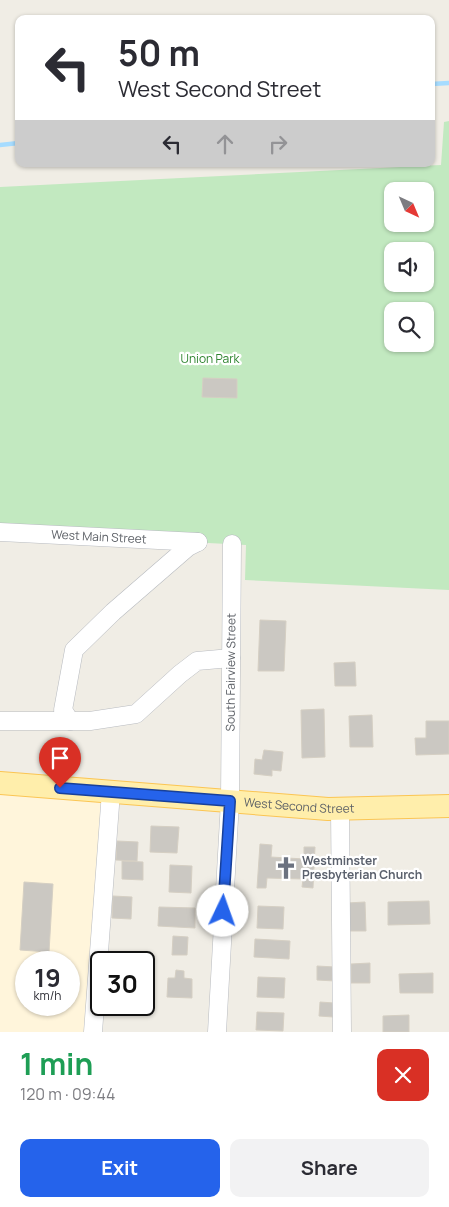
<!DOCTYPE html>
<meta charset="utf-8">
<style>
body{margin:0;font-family:Manrope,sans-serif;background:#f2f2f3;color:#2b2b33;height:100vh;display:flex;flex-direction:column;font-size:19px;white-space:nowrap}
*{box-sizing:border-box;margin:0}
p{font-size:16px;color:#7c7c81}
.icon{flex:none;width:28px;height:28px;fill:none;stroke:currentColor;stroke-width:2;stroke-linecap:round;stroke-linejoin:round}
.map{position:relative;height:1032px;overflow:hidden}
.details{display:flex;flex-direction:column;background:#fff;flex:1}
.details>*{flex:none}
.top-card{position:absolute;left:15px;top:15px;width:420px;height:152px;border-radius:10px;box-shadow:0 1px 4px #0004;background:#fff;color:#2b2b33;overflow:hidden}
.needle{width:32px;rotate:136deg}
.buttons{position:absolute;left:384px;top:182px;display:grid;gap:10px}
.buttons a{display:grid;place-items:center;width:50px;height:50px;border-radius:10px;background:#fff;box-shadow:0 1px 4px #0004;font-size:25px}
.speed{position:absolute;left:15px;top:951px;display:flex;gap:10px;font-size:25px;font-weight:700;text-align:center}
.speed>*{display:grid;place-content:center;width:65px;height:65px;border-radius:50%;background:#fff;box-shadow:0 1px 4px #0004;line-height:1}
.speed small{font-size:12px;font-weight:400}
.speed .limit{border:2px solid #111;border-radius:8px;background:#fff;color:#111}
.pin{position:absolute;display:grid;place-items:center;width:42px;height:42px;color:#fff;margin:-51px -21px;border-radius:50% 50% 50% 0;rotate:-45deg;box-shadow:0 0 5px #0007}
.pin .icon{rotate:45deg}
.me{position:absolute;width:55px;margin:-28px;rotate:3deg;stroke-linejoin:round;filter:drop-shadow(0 0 4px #0008)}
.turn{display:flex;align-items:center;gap:18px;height:105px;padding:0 20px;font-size:22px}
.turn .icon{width:65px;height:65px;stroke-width:2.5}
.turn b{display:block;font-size:35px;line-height:42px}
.lanes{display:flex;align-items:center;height:48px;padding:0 20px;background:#0003;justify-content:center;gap:25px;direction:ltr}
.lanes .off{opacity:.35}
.round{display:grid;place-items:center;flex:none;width:52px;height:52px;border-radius:10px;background:#f2f2f3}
.overview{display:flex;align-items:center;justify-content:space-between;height:85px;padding:0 20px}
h1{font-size:30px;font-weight:700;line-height:38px;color:#1e9e55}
.primary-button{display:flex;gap:10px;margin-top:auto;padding:10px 20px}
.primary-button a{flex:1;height:58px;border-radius:10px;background:#2563eb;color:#fff;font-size:20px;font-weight:700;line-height:58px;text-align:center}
.primary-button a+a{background:#f2f2f3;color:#2b2b33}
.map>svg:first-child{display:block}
</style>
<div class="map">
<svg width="449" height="1032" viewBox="0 0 449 1032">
<rect width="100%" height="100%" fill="#f0ede5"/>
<path fill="#fff5db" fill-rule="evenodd" d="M 0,783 L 111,792 L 93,1032 L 0,1032 ZM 26,962 L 69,962 L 69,1005 L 26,1005 Z"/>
<path fill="#c2e9c0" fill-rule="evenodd" d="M 449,121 L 449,590 L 245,580 L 246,545 L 0,532 L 0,187 L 441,165 L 444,122 ZM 392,191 L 425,191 L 425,224 L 392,224 ZM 392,251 L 425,251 L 425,284 L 392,284 ZM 392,311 L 425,311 L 425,344 L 392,344 Z"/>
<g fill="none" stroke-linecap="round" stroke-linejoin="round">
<path stroke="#a6dcff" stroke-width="4.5" d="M 431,84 L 449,83
M 0,145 L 19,143"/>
</g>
<path fill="#cbc8c2" stroke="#d5cfc3" d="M 203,378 L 237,379 L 237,398 L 202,397 Z
M 260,620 L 286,621 L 284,671 L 258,671 Z
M 355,662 L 356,686 L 335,686 L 334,663 Z
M 324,709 L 325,757 L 302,758 L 301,710 Z
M 372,715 L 373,747 L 350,747 L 349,716 Z
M 426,721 L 449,721 L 449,754 L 416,755 L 415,738 L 426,738 Z
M 264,750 L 283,752 L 281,771 L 272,770 L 272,776 L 254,774 L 255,759 L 262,760 Z
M 151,826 L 179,827 L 177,853 L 150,852 Z
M 117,841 L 138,842 L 137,861 L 116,860 Z
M 260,844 L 272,845 L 271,857 L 304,859 L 304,847 L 315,847 L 313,888 L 302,887 L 303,879 L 267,878 L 266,888 L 257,888 Z
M 122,861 L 143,862 L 143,880 L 122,879 Z
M 170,865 L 192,866 L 191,893 L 169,892 Z
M 24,882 L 53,884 L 49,952 L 20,950 Z
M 113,896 L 132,897 L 131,919 L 112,918 Z
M 429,901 L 430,924 L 388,925 L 388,902 Z
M 365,902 L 366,931 L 348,931 L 347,903 Z
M 258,906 L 284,907 L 283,929 L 257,928 Z
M 159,907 L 195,908 L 195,928 L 158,926 Z
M 173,936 L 188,937 L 187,955 L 172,955 Z
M 255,939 L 290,941 L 289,959 L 254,957 Z
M 370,963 L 370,983 L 351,983 L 351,964 Z
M 317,966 L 335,967 L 335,981 L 317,980 Z
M 176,970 L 184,971 L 184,978 L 192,979 L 192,998 L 167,997 L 168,978 L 175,978 Z
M 433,973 L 433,993 L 400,993 L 399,974 Z
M 258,977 L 285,978 L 284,998 L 257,997 Z
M 320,1002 L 334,1003 L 333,1017 L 319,1016 Z
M 257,1012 L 284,1013 L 283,1031 L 256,1030 Z
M 409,1015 L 409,1032 L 383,1032 L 383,1016 Z"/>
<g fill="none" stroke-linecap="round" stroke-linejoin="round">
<defs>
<g id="minor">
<path id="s1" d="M 0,532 L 198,542"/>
<path d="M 0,721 L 90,721 L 136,714 L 180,674 L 197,661 L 231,658"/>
<path d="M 70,721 L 63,710 L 74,650 L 113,612 L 188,547 L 198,542"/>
<path d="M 340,809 L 342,1032"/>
<path d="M 93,1032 L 111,792"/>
<path id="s2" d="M 217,1032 L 230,801 L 232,544"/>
</g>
<g id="major">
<path id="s3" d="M 0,783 L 328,809 L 449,806"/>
</g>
</defs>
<use href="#minor" stroke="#b8bbc0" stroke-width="19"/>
<use href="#major" stroke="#fbc553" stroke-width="24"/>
<use href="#minor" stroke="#fff" stroke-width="18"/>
<use href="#major" stroke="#ffeeab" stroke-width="22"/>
</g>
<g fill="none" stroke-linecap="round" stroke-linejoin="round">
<defs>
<path id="route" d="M 60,788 L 230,801 L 223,911"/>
</defs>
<use href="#route" stroke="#184099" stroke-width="12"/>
<use href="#route" stroke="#2563eb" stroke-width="9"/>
</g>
<defs>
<symbol id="church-bare" viewBox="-9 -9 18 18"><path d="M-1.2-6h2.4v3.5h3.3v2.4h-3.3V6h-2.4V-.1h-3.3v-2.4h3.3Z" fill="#6b7280" stroke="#fff" stroke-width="2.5" paint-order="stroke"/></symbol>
</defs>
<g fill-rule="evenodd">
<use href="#church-bare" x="270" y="852" width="32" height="32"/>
</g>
<g text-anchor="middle" stroke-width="4.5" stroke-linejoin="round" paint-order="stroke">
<g font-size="12" fill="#2e842f" stroke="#fff">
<text x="210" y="363">Union Park</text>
</g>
<g font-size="12" fill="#5d6167" stroke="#fff">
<text dy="4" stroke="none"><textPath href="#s1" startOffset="99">West Main Street</textPath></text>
<text dy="4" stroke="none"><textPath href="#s2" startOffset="360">South Fairview Street</textPath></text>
<text dy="4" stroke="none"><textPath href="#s3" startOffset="300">West Second Street</textPath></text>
</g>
<g font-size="12" font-weight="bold" fill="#5b616d" stroke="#fff" text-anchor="start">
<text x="302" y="865">Westminster<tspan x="302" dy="14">Presbyterian Church</tspan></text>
</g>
</g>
</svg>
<div class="buttons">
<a><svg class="needle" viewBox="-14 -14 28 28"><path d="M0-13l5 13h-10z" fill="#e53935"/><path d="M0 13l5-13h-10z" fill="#7c7c81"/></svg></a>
<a><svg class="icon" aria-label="sound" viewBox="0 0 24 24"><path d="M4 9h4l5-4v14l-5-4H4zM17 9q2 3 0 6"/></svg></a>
<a><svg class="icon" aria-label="search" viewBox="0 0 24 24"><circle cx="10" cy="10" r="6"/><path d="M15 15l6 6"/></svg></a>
</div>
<div class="speed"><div>19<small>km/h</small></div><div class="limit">30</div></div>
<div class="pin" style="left:60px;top:788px;background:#d93025"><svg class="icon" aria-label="arrive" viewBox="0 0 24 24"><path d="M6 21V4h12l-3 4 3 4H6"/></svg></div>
<svg class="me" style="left:223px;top:911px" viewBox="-20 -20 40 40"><circle r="19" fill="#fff"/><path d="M0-13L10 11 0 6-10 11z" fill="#2563eb"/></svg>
<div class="top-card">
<div class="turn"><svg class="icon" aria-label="left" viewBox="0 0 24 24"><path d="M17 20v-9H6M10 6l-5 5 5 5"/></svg><div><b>50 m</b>West Second Street</div></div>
<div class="lanes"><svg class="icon" aria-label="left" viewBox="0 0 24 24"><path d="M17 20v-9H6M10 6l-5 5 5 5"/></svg><svg class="icon off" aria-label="ahead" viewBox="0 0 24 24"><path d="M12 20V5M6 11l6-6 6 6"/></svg><svg class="icon off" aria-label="right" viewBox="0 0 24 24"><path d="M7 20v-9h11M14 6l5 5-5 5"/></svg></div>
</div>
</div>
<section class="details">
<div class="overview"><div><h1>1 min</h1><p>120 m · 09:44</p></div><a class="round" style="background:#d93025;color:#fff"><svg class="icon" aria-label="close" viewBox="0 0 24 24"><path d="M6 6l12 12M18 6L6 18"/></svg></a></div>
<div class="primary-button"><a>Exit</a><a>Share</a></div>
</section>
